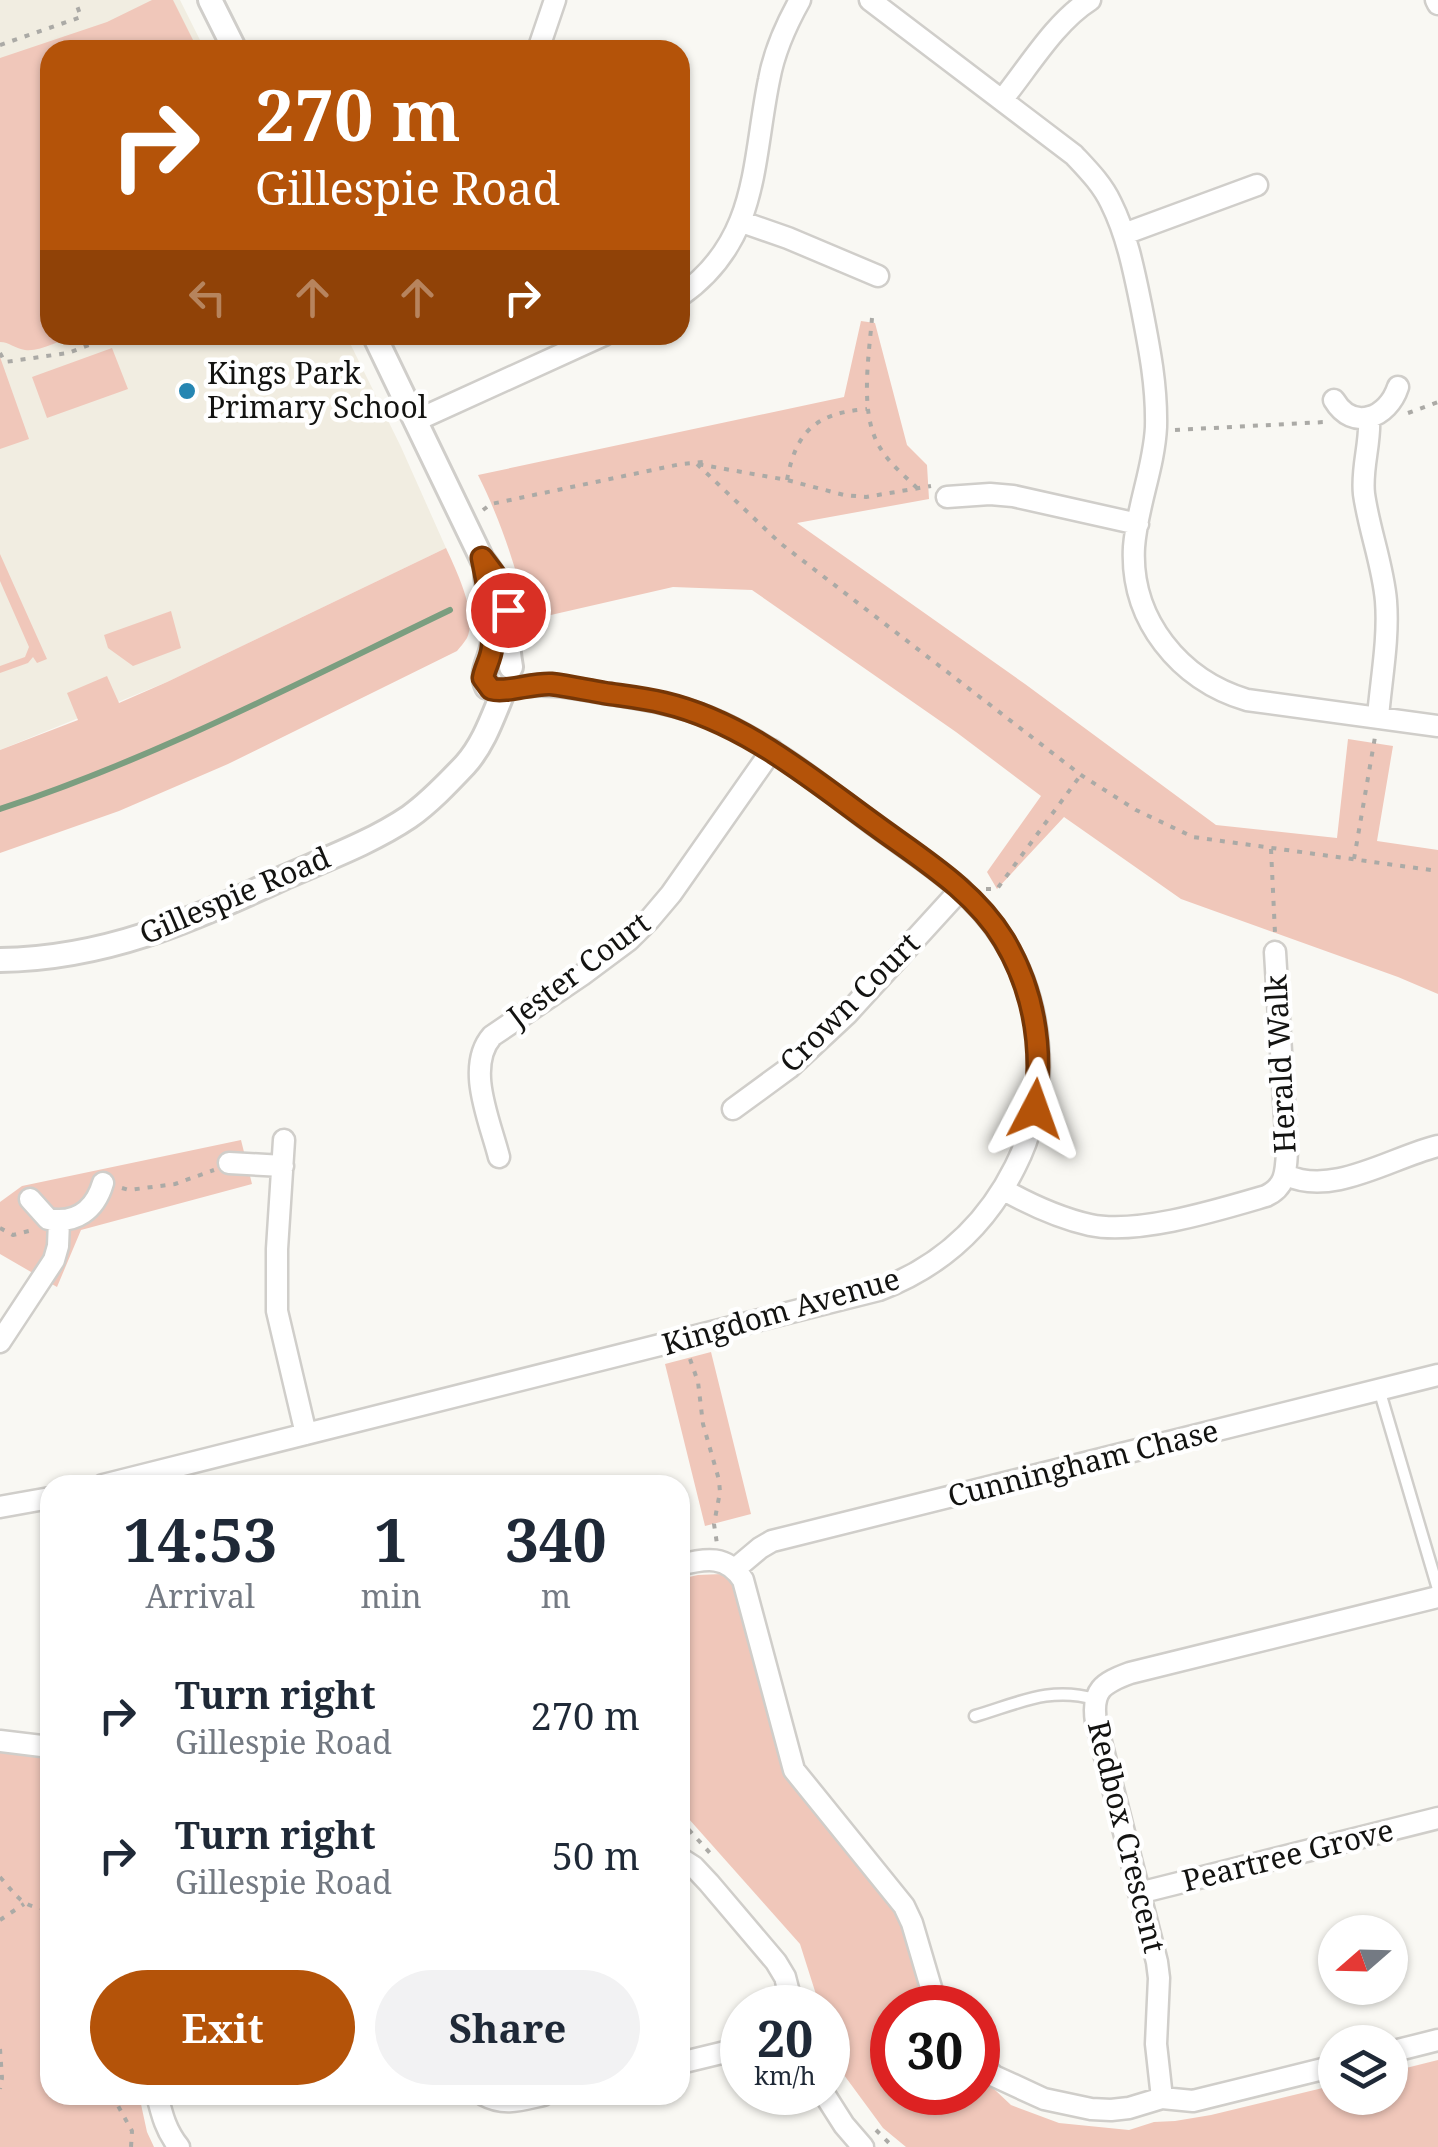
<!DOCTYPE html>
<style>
body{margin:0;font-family:"Noto Serif",serif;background:#f2f2f3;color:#1f2937;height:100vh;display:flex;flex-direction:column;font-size:38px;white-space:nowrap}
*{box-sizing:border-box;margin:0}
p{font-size:32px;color:#747a83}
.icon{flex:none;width:55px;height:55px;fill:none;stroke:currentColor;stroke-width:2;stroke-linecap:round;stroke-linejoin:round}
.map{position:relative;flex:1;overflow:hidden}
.details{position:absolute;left:40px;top:1475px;width:650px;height:630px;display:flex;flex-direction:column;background:#fff;border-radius:30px;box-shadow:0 2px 8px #0004}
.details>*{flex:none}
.guide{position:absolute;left:40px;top:40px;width:650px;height:305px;border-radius:30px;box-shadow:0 2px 8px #0004;background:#b45309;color:#fff;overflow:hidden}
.needle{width:65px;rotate:250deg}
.buttons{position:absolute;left:1318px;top:1915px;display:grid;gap:20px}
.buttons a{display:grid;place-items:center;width:90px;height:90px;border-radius:50%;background:#fff;box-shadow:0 2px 8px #0004;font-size:50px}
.speed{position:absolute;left:720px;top:1985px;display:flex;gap:20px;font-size:50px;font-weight:700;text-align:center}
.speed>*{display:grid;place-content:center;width:130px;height:130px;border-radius:50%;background:#fff;box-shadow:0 2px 8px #0004;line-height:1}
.speed small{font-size:25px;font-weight:400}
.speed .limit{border:15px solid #d22;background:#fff;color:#111}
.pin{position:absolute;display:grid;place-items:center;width:85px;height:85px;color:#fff;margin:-42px;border:5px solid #fff;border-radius:50%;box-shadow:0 2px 10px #0007}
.me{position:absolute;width:110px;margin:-55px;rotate:4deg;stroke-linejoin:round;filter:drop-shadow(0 0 8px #0008)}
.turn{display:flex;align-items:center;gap:35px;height:210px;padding:0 50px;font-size:45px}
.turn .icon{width:130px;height:130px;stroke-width:2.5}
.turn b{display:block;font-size:70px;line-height:85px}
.lanes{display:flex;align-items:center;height:95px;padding:0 50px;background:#0003;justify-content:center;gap:50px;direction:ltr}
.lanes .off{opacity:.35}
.eta{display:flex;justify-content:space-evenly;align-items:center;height:170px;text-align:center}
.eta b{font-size:60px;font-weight:700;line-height:70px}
.primary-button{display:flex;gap:20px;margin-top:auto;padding:20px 50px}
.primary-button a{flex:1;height:115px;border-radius:60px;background:#b45309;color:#fff;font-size:40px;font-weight:700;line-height:115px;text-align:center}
.primary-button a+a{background:#f2f2f3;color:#1f2937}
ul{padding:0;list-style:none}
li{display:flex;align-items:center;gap:30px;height:140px;padding:0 50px}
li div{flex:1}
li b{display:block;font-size:38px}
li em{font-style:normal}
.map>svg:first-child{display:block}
</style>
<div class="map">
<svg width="1438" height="2147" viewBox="0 0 1438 2147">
<rect width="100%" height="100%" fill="#f9f8f3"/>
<path fill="#f1ede1" d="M 0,0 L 180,0 L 205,50 L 50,50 L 50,335 L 346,335 L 401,447 L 446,548 L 167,682 L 0,750 Z"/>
<path fill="#f0c7ba" d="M 152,0 L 173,0 L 198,50 L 50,50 L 50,335 L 76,335 C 61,340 40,352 25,350 C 16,349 9,342 0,342 L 0,58 L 107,22 Z
M 861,321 L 875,323 L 907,445 L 927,465 L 929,499 L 797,523 L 1025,684 L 1216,825 L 1337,838 L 1348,739 L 1393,746 L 1377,841 L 1438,850 L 1438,994 L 1398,977 L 1181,899 L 1064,817 L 997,889 L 987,872 L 1041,796 L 956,732 L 752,590 L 673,587 L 529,620 C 516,568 502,523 478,475 L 844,397 Z
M 112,348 L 128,389 L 47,418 L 32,377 Z
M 0,357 L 29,439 L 0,449 Z
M 446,548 C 456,570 478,614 467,638 C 464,643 460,647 457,651 L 228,764 L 119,811 L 0,853 L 0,750 L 78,720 L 67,693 L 107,676 L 119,703 L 167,682 Z
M 0,554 L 47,659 L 37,663 L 33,657 L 28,663 L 0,673 L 0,666 L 25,657 L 29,647 L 0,581 Z
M 171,611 L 181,648 L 133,666 L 108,648 L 104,635 Z
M 241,1140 L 252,1184 L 81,1230 L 57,1287 L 0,1254 L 0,1202 L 22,1186 Z
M 711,1352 L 751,1514 L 705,1526 L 665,1364 Z
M 722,1574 L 732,1583 L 739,1597 L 784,1767 L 905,1924 L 931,2007 L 892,2008 L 892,2092 L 978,2092 L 978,2074 L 1011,2105 L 1059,2123 L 1129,2130 L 1154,2122 L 1175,2121 L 1211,2115 L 1335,2085 L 1335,2098 L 1390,2098 L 1390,2072 L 1438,2060 L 1438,2147 L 906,2147 L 883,2128 L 844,2075 L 828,2034 L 828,2008 L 820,2007 L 800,1944 L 680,1809 L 680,1579 L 698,1575 Z
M 0,1752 L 29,1753 L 50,1758 L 50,2095 L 139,2095 L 147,2132 L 154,2147 L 0,2147 Z"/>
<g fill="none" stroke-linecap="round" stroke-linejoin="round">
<path stroke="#7b9e80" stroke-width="6" d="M 0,809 C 156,758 302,681 450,610"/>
<defs>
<path id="service" d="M 1379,1389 L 1438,1589
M 975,1716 C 1019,1703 1050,1686 1095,1699"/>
<path id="minor" d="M 870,0 L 1074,155 C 1088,170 1102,184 1111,203 C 1127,235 1134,271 1141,305 C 1149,346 1157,385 1156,427 C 1154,468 1137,506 1134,547 C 1130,620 1180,680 1247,700 L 1438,726
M 1436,0 L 1438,4
M 538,50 L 555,0
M 1002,100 C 1028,68 1055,22 1090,0
M 742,222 L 788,238 L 878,276
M 1124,234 L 1257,185
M 680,296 C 759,241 752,163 769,80 C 774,52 786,25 800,0
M 1334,400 C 1353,432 1388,418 1398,387
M 1369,417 C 1371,443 1361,468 1364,494 C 1369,530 1383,565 1386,601 C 1389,639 1381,680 1378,717
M 415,421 L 604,335
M 947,497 L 990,494 L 1013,496 L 1138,524
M 733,1109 L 789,1068 L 847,1014 L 961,889
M 284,1140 L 277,1249 L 277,1311 L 306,1434
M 499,1157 C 490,1121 465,1067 492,1036 L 582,975 L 629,940 L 649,920 L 671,894 L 772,750
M 229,1163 L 283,1166
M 1286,1175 C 1333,1197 1392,1157 1438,1146
M 1004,1190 C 1031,1205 1059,1218 1090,1225 C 1138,1235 1218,1210 1266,1196 C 1286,1187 1286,1171 1287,1151 L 1275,952
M 30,1199 L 48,1219 C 76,1224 95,1210 103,1183
M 0,1342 L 54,1260 L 58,1246 L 59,1221
M 103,1485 L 879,1290 C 940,1267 986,1225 1015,1167 C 1052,1095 1045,1003 1001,936 C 971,889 921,859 877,827 C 827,790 777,748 720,722 C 683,705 643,699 603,693 C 570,687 540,682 506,689
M 0,1507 L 50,1498
M 680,1565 C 706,1558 727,1555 743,1580 L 794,1770 L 904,1906 L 912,1923 L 937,2008
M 735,1569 L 760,1548 L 772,1541 L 1438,1375
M 0,1741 L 50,1747
M 680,1858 L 694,1867 L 709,1883 L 776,1962 L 785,1977 L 793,2008
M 1139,1893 L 1438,1818
M 1390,2052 L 1438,2040
M 978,2062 L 994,2076 L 1044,2099 L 1091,2109 L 1111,2110 L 1129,2108 L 1162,2098 L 1193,2101 L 1335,2066
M 680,2063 L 742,2048
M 823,2092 L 844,2125 L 863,2147
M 157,2095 C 162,2115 166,2131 179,2147
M 484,2095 C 504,2106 521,2100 543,2095
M 1162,2098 L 1156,2044 L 1159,1978 L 1157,1962 L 1096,1722 C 1091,1690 1103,1683 1130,1673 L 1438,1597"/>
<path id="tertiary" d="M 210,0 L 235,50
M 374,335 L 482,559 C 516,603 502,618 511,667
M 486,577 C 489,597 494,620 493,641 C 492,658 479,671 487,687
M 0,960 C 104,959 193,920 285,877 C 326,859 372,842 409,817 C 429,803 448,783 465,765 C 484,744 493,716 504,690"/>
</defs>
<use href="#service" stroke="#d0ceca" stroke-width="15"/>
<use href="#minor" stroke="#d0ceca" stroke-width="25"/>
<use href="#tertiary" stroke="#d0ceca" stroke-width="28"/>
<path stroke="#abaaa6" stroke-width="4" stroke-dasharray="5 8" stroke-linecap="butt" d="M 0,45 L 81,17 L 75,0
M 872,318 C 869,355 860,409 877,442 C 886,461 904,475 918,489
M 0,353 L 5,362 L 68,353 L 115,335
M 1408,413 L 1438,402
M 1175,430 L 1325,422
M 697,464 L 780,543 L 1081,775 L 1136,810 L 1193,837 L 1438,871
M 787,480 C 796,431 816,413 867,409
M 483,510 L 491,504 L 681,464 L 703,462 L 697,464 L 787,480 L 844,495 L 866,497 L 931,486
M 1271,849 L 1275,933
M 1354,859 L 1375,737
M 986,889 L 997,889 L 1080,776
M 122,1188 L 129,1190 L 175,1184 L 214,1170
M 0,1228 L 13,1235 L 33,1230
M 690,1359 L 698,1382 L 703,1424 L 719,1480 L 720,1492 L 714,1524 L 717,1544
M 680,1820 L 710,1853
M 0,1877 C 18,1897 22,1908 50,1909
M 0,1920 L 24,1904
M 0,2049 L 2,2078 L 0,2089
M 828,2055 L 838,2078
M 112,2095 L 132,2131 L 131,2147
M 876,2130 L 893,2147"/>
<use href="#service" stroke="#fff" stroke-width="10"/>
<use href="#minor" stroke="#fff" stroke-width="20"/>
<use href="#tertiary" stroke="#fff" stroke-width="22"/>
</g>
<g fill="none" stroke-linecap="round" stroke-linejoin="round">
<defs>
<path id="route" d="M 508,610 L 497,578 L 482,558 C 487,584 496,622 492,647 C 491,659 485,667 483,678 L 491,689 C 506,693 532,683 551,684 C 568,686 586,690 604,693 C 624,696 644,698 664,703 C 744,722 809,777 874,824 C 920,858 974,890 1004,940 C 1035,992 1043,1050 1035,1109"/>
</defs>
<use href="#route" stroke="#753606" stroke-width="25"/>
<use href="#route" stroke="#b45309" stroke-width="18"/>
</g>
<circle fill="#2686b2" stroke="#fff" stroke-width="4" cx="187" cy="391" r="10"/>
<g text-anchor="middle" stroke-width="9" stroke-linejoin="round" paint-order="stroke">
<g font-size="30" fill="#131311" stroke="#fff" text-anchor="start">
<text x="207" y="384">Kings Park<tspan x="207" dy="34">Primary School</tspan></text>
</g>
<g font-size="30" fill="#131311" stroke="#fff">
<text transform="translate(235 896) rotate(-23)" y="10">Gillespie Road</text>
<text transform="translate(579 970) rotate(-37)" y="10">Jester Court</text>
<text transform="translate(850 1003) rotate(-45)" y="10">Crown Court</text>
<text transform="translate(1281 1064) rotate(-93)" y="10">Herald Walk</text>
<text transform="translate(781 1312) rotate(-16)" y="10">Kingdom Avenue</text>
<text transform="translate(1083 1464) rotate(-14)" y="10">Cunningham Chase</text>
<text transform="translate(1126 1837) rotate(76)" y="10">Redbox Crescent</text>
<text transform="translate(1288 1856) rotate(-14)" y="10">Peartree Grove</text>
</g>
</g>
</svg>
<div class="buttons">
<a><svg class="needle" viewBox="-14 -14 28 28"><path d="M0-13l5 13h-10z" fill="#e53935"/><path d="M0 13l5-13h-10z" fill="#747a83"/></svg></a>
<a><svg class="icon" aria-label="layers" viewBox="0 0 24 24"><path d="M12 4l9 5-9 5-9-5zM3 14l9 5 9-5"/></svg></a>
</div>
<div class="speed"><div>20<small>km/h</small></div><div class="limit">30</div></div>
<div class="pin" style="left:508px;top:610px;background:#d93025"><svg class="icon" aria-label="arrive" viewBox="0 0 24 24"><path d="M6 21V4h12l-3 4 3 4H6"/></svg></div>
<svg class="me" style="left:1035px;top:1109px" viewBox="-20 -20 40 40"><path d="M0-17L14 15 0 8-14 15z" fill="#b45309" stroke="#fff" stroke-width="4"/></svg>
<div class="guide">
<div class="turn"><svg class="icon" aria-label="right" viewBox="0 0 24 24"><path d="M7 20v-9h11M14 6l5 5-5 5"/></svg><div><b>270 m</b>Gillespie Road</div></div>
<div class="lanes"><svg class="icon off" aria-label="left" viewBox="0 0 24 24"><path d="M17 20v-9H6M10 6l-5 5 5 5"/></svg><svg class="icon off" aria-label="ahead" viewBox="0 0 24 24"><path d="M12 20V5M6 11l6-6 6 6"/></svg><svg class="icon off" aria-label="ahead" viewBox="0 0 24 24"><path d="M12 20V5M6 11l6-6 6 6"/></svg><svg class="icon" aria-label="right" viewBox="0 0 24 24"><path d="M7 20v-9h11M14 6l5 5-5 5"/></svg></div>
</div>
<section class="details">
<div class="eta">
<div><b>14:53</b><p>Arrival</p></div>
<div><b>1</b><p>min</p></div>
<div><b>340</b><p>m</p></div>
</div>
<ul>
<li><svg class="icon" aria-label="right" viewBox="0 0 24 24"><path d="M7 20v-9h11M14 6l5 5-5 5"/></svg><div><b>Turn right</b><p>Gillespie Road</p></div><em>270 m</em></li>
<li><svg class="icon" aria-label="right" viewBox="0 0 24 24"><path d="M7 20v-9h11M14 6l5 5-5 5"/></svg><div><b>Turn right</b><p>Gillespie Road</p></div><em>50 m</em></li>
</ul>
<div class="primary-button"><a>Exit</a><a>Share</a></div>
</section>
</div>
